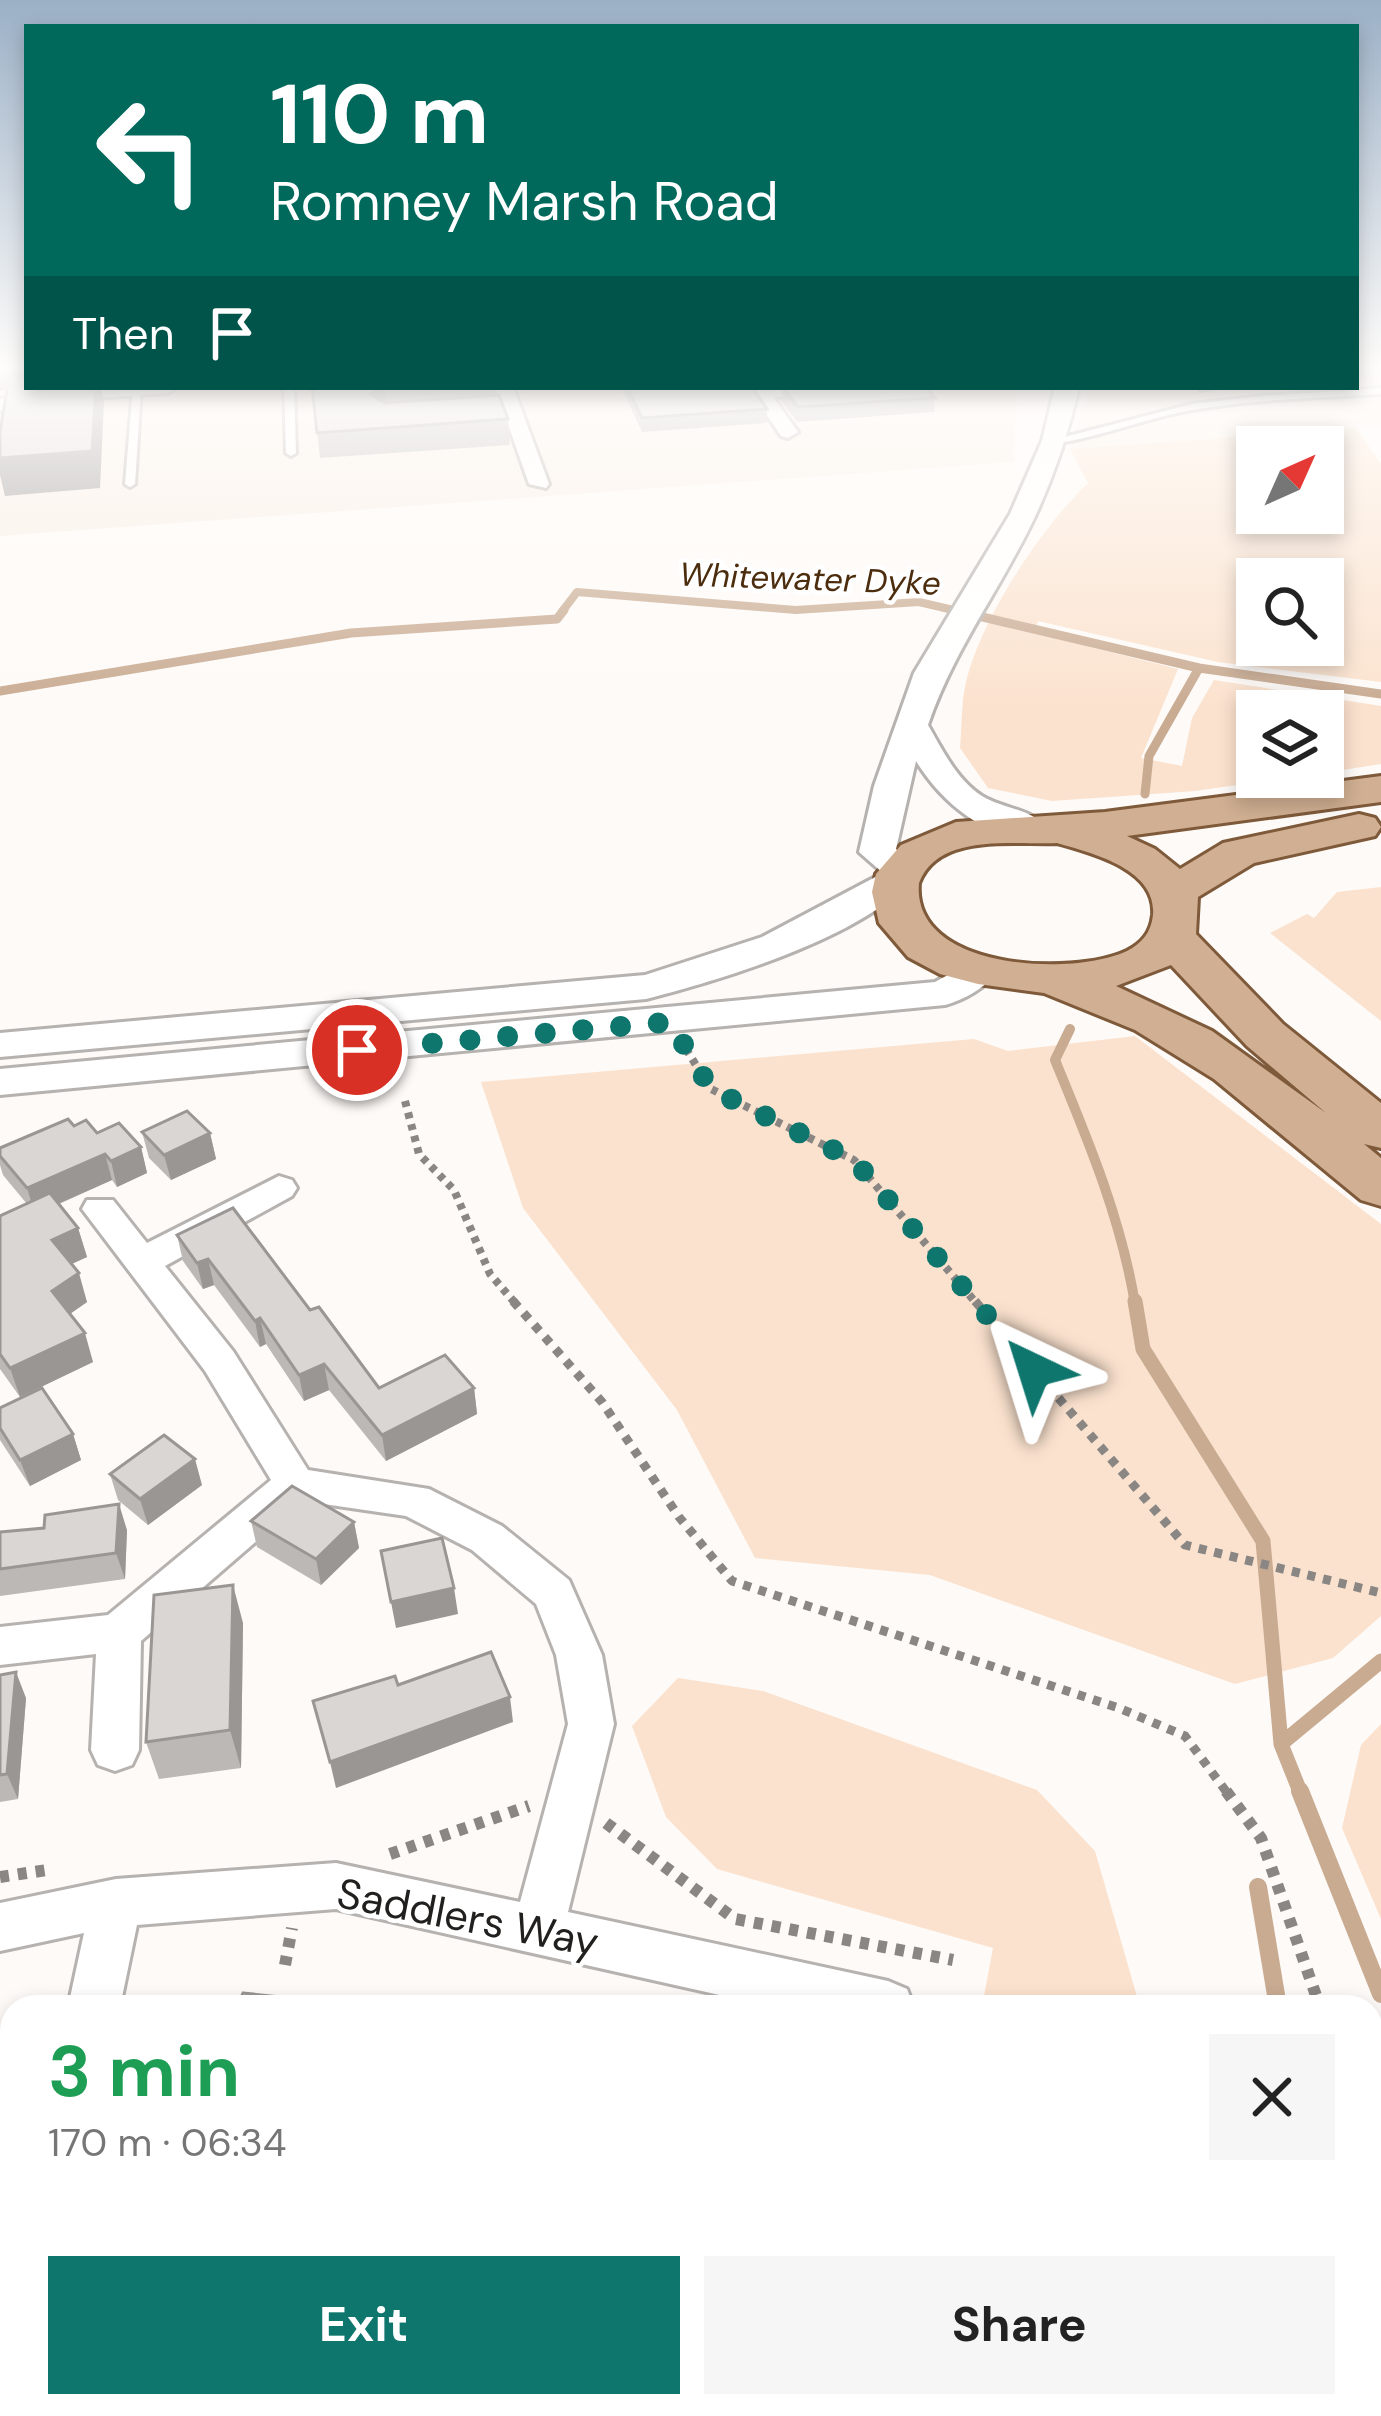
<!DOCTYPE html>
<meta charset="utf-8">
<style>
body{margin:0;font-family:"DM Sans",sans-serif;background:#f6f6f6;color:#222;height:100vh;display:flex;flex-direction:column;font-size:45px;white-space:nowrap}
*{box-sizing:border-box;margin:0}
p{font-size:39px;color:#767676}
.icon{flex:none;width:66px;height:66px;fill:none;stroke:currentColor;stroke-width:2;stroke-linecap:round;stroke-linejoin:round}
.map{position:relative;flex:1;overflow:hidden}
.sheet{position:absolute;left:0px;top:1995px;width:1383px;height:423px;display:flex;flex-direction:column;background:#fff;border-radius:36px 36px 0 0;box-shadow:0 6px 18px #0003}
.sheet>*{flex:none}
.banner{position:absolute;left:24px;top:24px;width:1335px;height:366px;border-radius:0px;box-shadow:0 6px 18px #0003;background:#00695c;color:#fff;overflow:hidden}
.needle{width:78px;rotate:45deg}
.controls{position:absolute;left:1236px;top:426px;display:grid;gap:24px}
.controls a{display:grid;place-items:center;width:108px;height:108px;border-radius:0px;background:#fff;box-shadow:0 6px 18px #0003;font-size:60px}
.pin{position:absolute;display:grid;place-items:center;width:102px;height:102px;color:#fff;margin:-51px;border:6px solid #fff;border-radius:50%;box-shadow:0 3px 12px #0007}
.me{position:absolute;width:132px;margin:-66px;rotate:319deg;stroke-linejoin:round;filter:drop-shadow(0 0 9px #0008)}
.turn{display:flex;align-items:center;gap:42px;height:252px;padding:0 48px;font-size:54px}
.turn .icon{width:156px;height:156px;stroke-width:2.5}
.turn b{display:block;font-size:84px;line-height:102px}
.then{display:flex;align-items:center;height:114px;padding:0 48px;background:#0003;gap:24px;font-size:45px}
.round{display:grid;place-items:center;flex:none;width:126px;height:126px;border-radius:0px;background:#f6f6f6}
.head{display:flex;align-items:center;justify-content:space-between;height:204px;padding:0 48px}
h1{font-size:72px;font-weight:700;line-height:90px;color:#1e9e55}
.action{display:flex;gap:24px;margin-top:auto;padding:24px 48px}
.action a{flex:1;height:138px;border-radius:0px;background:#0f766e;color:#fff;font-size:48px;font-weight:700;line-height:138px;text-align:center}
.action a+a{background:#f6f6f6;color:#222}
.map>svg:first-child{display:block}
</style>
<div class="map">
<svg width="1381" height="2416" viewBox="0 0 1381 2416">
<rect width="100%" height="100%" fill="#fefaf7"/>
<path fill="#f9eee5" d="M 0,372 L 27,387 L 1016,387 L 1014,462 L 0,536 Z
M 1356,372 L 1381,372 L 1381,426 L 1070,449 L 1089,387 L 1356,387 Z"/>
<path fill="#fbe2ce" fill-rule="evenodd" d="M 1356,428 L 1381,464 L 1381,682 L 1218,662 L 1038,621 L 1034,633 L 1178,669 L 1141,758 L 1182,766 L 1192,718 L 1214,680 L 1381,706 L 1381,764 L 1323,773 L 1323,711 L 1257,711 L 1257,777 L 1294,777 L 1195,791 L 1052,801 L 988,788 L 960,748 C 962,727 961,703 966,682 C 982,617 1040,529 1088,483 L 1070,449 ZM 1323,447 L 1323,513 L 1257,513 L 1257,447 ZM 1257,579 L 1323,579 L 1323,645 L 1257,645 Z
M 1381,887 L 1381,1021 L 1270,933 L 1307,914 L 1314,918 L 1337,892 Z
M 1135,1036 L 1381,1224 L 1381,1616 L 1333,1658 L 1235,1684 L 930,1575 L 755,1558 L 677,1410 L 523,1208 L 481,1082 L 974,1039 L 1008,1051 Z
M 678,1678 L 763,1691 L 1037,1790 L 1095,1851 L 1140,2007 L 982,2007 L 993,1948 L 717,1869 L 666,1817 L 632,1726 Z
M 1381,1724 L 1381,1919 L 1342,1828 L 1361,1745 Z"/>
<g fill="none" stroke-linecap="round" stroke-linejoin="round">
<path stroke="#c9ab92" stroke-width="8" d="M 561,613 L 577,592 L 796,610 L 919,602 L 966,613"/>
<path stroke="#c9ab92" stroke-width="9" d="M 953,610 L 1199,668 L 1381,694
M 0,691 L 351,633 L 557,619 L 564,610
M 1145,794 L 1149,756 L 1199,668"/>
<path stroke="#c9ab92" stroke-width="10" d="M 1070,1029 L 1055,1060 C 1088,1140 1121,1218 1135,1304"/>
<path stroke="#c9ab92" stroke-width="15" d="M 1135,1301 L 1143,1349 L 1263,1541 L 1281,1744 L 1301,1794
M 1281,1744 L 1381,1661"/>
<path stroke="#c9ab92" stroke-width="18" d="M 1300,1791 L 1381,1994
M 1258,1887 L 1278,2007
M 1347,2406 L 1349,2416"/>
<defs>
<path id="service" d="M 133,387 L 141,389 L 135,484 L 130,487 L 125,484 Z
M 284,387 L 294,387 L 296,453 L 291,456 L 286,453 Z
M 1381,388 L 1381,394 C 1318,398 1254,399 1192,410 C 1145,418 1101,437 1054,444 L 1049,441 L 1192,404 L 1262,396 Z"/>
<path id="minor" d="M 177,387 L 168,393 L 51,401 L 0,411 L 0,399 L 51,389 Z
M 495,387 L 513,387 L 549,484 L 546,488 L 529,484 Z
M 748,387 L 850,387 L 841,393 L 773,397 L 798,432 L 788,438 L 781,436 Z
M 279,1176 L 292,1180 L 297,1188 L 292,1196 L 165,1266 L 233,1351 L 308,1470 L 429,1489 L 502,1526 L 569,1580 L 602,1655 L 614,1724 L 568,1912 L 888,1981 L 907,1989 L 914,2007 L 773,2007 L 336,1909 L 137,1925 L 120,2007 L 68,2007 L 84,1933 L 0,1951 L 0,1903 L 116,1879 L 336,1863 L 520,1902 L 568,1724 L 556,1655 L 536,1604 L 472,1550 L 406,1516 L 303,1501 L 141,1641 L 139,1750 L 132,1765 L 115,1771 L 98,1765 L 91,1750 L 96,1654 L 0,1665 L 0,1627 L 108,1615 L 271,1480 L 205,1371 L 82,1209 L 87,1200 L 113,1200 L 147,1243 Z
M 12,2297 L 12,2362 L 0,2367 L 0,2302 Z
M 729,2406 L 791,2406 L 790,2416 L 728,2416 Z"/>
<path id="tertiary" d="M 1055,387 L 1079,387 C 1069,430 1056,470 1038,510 C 1004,585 955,646 928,725 C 943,751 957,780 982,796 C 1001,808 1031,809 1045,826 L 1039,833 C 989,846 940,800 916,761 L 896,849 L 920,870 C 876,933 725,979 646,999 L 0,1057 L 0,1033 L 645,975 L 762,937 L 883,873 L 859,852 L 874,786 L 914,673 L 1010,514 L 1042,441 Z
M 979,958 L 993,962 L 998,970 C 987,987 964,1000 945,1005 L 0,1095 L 0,1069 L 935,982 Z"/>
<path id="primary" d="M 1381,776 L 1381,802 L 1127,836 L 1155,849 L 1180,869 L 1223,843 L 1359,814 L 1375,818 L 1381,827 L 1375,836 L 1254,863 L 1198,897 L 1196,934 L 1283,1024 L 1381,1103 L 1381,1148 L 1364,1144 L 1381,1158 L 1381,1206 L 1361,1200 L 1214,1079 L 1135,1030 L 1044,993 L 978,984 L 940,974 L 908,957 L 879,923 L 872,892 L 876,874 L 901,845 L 956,822 L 1105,812 ZM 1057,843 C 1092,853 1157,869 1153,915 C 1151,933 1142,943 1127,951 C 1072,977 911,970 919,883 C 938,832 1015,845 1057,843 ZM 1171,965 L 1247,1046 L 1326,1113 L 1212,1031 L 1116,986 Z"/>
</defs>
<use href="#service" stroke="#b6b2af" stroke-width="6"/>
<use href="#minor" stroke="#b6b2af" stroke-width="6"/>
<use href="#tertiary" stroke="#b6b2af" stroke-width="6"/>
<use href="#primary" stroke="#7e5a3a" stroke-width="6"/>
<path stroke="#898684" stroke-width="8" stroke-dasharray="6 6" stroke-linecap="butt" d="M 686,1049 L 711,1089 L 854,1160 L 977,1304
M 405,1101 L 419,1154 L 454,1190 L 490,1274 L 516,1304"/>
<path stroke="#898684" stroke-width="9" stroke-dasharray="8 8" stroke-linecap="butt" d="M 513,1301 L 602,1402 L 679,1517 L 732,1581 L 1119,1708 L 1185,1736 L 1228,1794
M 975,1301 L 1185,1545 L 1381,1593"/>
<path stroke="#898684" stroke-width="12" stroke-dasharray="9 9" stroke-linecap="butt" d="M 1226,1791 L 1261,1838 L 1320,2007
M 606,1823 L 735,1919 L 953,1960
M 390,1854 L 529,1806
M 0,1877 L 47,1870
M 285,1965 L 292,1928
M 1371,2177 L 1381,2213"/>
<use href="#service" fill="#fff" fill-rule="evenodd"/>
<use href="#minor" fill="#fff" fill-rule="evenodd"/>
<use href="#tertiary" fill="#fff" fill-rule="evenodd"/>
<use href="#primary" fill="#d0af92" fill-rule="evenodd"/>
</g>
<path fill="#bbb8b5" d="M 312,387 L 494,387 L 495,395 L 508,419 L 510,445 L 320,458 Z
M 621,387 L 752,387 L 767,409 L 767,423 L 642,432 Z
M 782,387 L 935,398 L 934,412 L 797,422 L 781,401 Z
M 74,1126 L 141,1147 L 147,1173 L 117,1187 L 112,1180 L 59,1204 L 78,1228 L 87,1257 L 71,1264 L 87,1302 L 70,1314 L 93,1362 L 20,1397 L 0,1369 L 0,1216 L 27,1204 L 3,1175 L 0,1165 L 0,1148 Z
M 142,1132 L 210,1133 L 216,1159 L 171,1180 L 149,1158 Z
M 177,1235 L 310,1310 L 379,1388 L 474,1388 L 477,1414 L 386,1461 L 329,1390 L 304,1401 L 266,1344 L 260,1347 L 214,1285 L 203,1289 L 183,1261 Z
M 0,1408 L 73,1434 L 81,1460 L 30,1486 L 0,1440 Z
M 110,1474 L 202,1485 L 148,1525 L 118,1500 Z
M 251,1521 L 354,1522 L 359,1548 L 321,1585 L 257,1547 Z
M 127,1530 L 125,1579 L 0,1596 L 0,1532 Z
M 243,1623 L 241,1768 L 159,1779 L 146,1742 Z
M 0,1675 L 26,1698 L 18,1799 L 0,1802 Z
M 608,2406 L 629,2406 L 622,2416 L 619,2416 Z
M 1048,2406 L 1206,2406 L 1207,2416 L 1146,2416 L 1146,2414 Z"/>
<path fill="#999694" d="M 0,372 L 27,372 L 27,387 L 31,387 L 0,391 Z
M 96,387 L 101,387 L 104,402 L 100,488 L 5,496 L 0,475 L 0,458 Z
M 378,387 L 385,387 L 387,406 L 370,394 Z
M 1198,387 L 1248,387 L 1197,393 Z
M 210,1133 L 216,1159 L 171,1180 L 164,1155 Z
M 141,1147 L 147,1173 L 117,1187 L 111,1161 Z
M 105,1154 L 112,1180 L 35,1214 L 27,1188 Z
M 78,1228 L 87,1257 L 61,1269 L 52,1240 Z
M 208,1259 L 214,1285 L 203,1289 L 197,1263 Z
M 79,1273 L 87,1302 L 61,1320 L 52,1291 Z
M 260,1318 L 266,1344 L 260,1347 L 255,1321 Z
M 85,1333 L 93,1362 L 20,1397 L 10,1368 Z
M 324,1364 L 329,1390 L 304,1401 L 299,1375 Z
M 474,1388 L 477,1414 L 386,1461 L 382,1435 Z
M 73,1434 L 81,1460 L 30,1486 L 20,1460 Z
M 195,1459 L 202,1485 L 148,1525 L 140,1499 Z
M 119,1504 L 127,1530 L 125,1579 L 116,1553 Z
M 354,1522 L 359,1548 L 321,1585 L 316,1559 Z
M 233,1585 L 243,1623 L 241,1768 L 230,1730 Z
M 454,1588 L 458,1614 L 396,1628 L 391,1602 Z
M 16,1672 L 26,1698 L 18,1799 L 7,1774 Z
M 510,1697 L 513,1722 L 336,1788 L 330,1762 Z
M 492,2406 L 506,2406 L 501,2416 L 487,2416 Z
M 620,2406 L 629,2406 L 622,2416 L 621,2416 Z"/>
<path fill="#dad6d3" stroke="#999694" stroke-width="3" d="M 27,374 L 27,387 L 96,387 L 92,451 L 0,458 L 0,432 L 9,377 Z
M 312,387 L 378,387 L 370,394 L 385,403 L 499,395 L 508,419 L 317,433 Z
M 627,387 L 752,387 L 767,409 L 642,418 Z
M 782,387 L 926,387 L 935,398 L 798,407 Z
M 187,1111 L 210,1133 L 164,1155 L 142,1132 Z
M 68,1119 L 74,1126 L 86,1120 L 97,1133 L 119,1123 L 141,1147 L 111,1161 L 105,1154 L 27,1188 L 0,1156 L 0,1148 Z
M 50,1193 L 78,1228 L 52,1240 L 79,1273 L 52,1291 L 85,1333 L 10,1368 L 0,1354 L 0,1216 Z
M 233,1208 L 310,1310 L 319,1307 L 379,1388 L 445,1355 L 474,1388 L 382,1435 L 324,1364 L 299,1375 L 260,1318 L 255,1321 L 208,1259 L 197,1263 L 177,1235 Z
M 42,1388 L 73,1434 L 20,1460 L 0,1428 L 0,1408 Z
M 164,1435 L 195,1459 L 140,1499 L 110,1474 Z
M 292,1486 L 354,1522 L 316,1559 L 251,1521 Z
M 119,1504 L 116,1553 L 0,1569 L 0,1532 L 44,1528 L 45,1515 Z
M 442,1538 L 454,1588 L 391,1602 L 381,1551 Z
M 233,1585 L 230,1730 L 146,1742 L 154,1595 Z
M 491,1652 L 510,1697 L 330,1762 L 313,1701 L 395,1676 L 398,1685 Z
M 16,1672 L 7,1774 L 0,1775 L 0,1675 Z
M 243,1993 L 319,2001 L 317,2007 L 237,2007 Z
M 40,2406 L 55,2414 L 60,2406 L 107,2406 L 122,2414 L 121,2416 L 34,2416 Z
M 386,2406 L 492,2406 L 487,2416 L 380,2416 Z
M 1156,2406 L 1206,2406 L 1207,2416 L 1157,2416 Z"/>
<linearGradient id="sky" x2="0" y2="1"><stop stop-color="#9bb0c6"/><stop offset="0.52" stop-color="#fffdfb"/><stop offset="1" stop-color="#fffdfb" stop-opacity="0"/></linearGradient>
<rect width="1381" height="710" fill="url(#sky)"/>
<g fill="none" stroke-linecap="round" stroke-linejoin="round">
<path stroke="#0f766e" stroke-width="21" stroke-dasharray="0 37.8" d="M 357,1050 L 670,1022 L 711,1089 L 854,1160 L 1034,1370"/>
</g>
<g text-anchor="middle" stroke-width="9" stroke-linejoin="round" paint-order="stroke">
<g font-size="33" font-style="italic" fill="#4c2d0e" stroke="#fff">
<text transform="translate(810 578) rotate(2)" y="12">Whitewater Dyke</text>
</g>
<g font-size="42" fill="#21201e" stroke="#fff">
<text transform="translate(468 1917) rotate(11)" y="15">Saddlers Way</text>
</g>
</g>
</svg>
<div class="controls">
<a><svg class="needle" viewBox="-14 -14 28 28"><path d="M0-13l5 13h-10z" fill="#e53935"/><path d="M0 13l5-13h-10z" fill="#767676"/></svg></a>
<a><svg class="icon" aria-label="search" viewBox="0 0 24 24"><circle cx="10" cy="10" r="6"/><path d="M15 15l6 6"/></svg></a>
<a><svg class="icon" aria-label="layers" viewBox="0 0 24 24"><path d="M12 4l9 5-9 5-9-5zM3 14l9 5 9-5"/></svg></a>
</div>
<div class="pin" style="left:357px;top:1050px;background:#d93025"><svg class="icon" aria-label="arrive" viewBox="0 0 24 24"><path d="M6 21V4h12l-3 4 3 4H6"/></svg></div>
<svg class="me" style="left:1034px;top:1370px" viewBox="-20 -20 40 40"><path d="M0-17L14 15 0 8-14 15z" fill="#0f766e" stroke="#fff" stroke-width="4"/></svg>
<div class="banner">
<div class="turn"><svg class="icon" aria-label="left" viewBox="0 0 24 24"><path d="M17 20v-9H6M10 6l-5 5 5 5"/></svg><div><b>110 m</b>Romney Marsh Road</div></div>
<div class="then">Then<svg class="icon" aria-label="arrive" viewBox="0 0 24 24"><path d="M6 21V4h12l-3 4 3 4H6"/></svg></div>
</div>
<section class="sheet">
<div class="head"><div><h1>3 min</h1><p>170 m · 06:34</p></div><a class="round"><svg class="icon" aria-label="close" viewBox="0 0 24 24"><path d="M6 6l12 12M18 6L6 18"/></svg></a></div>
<div class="action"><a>Exit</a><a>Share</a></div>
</section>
</div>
